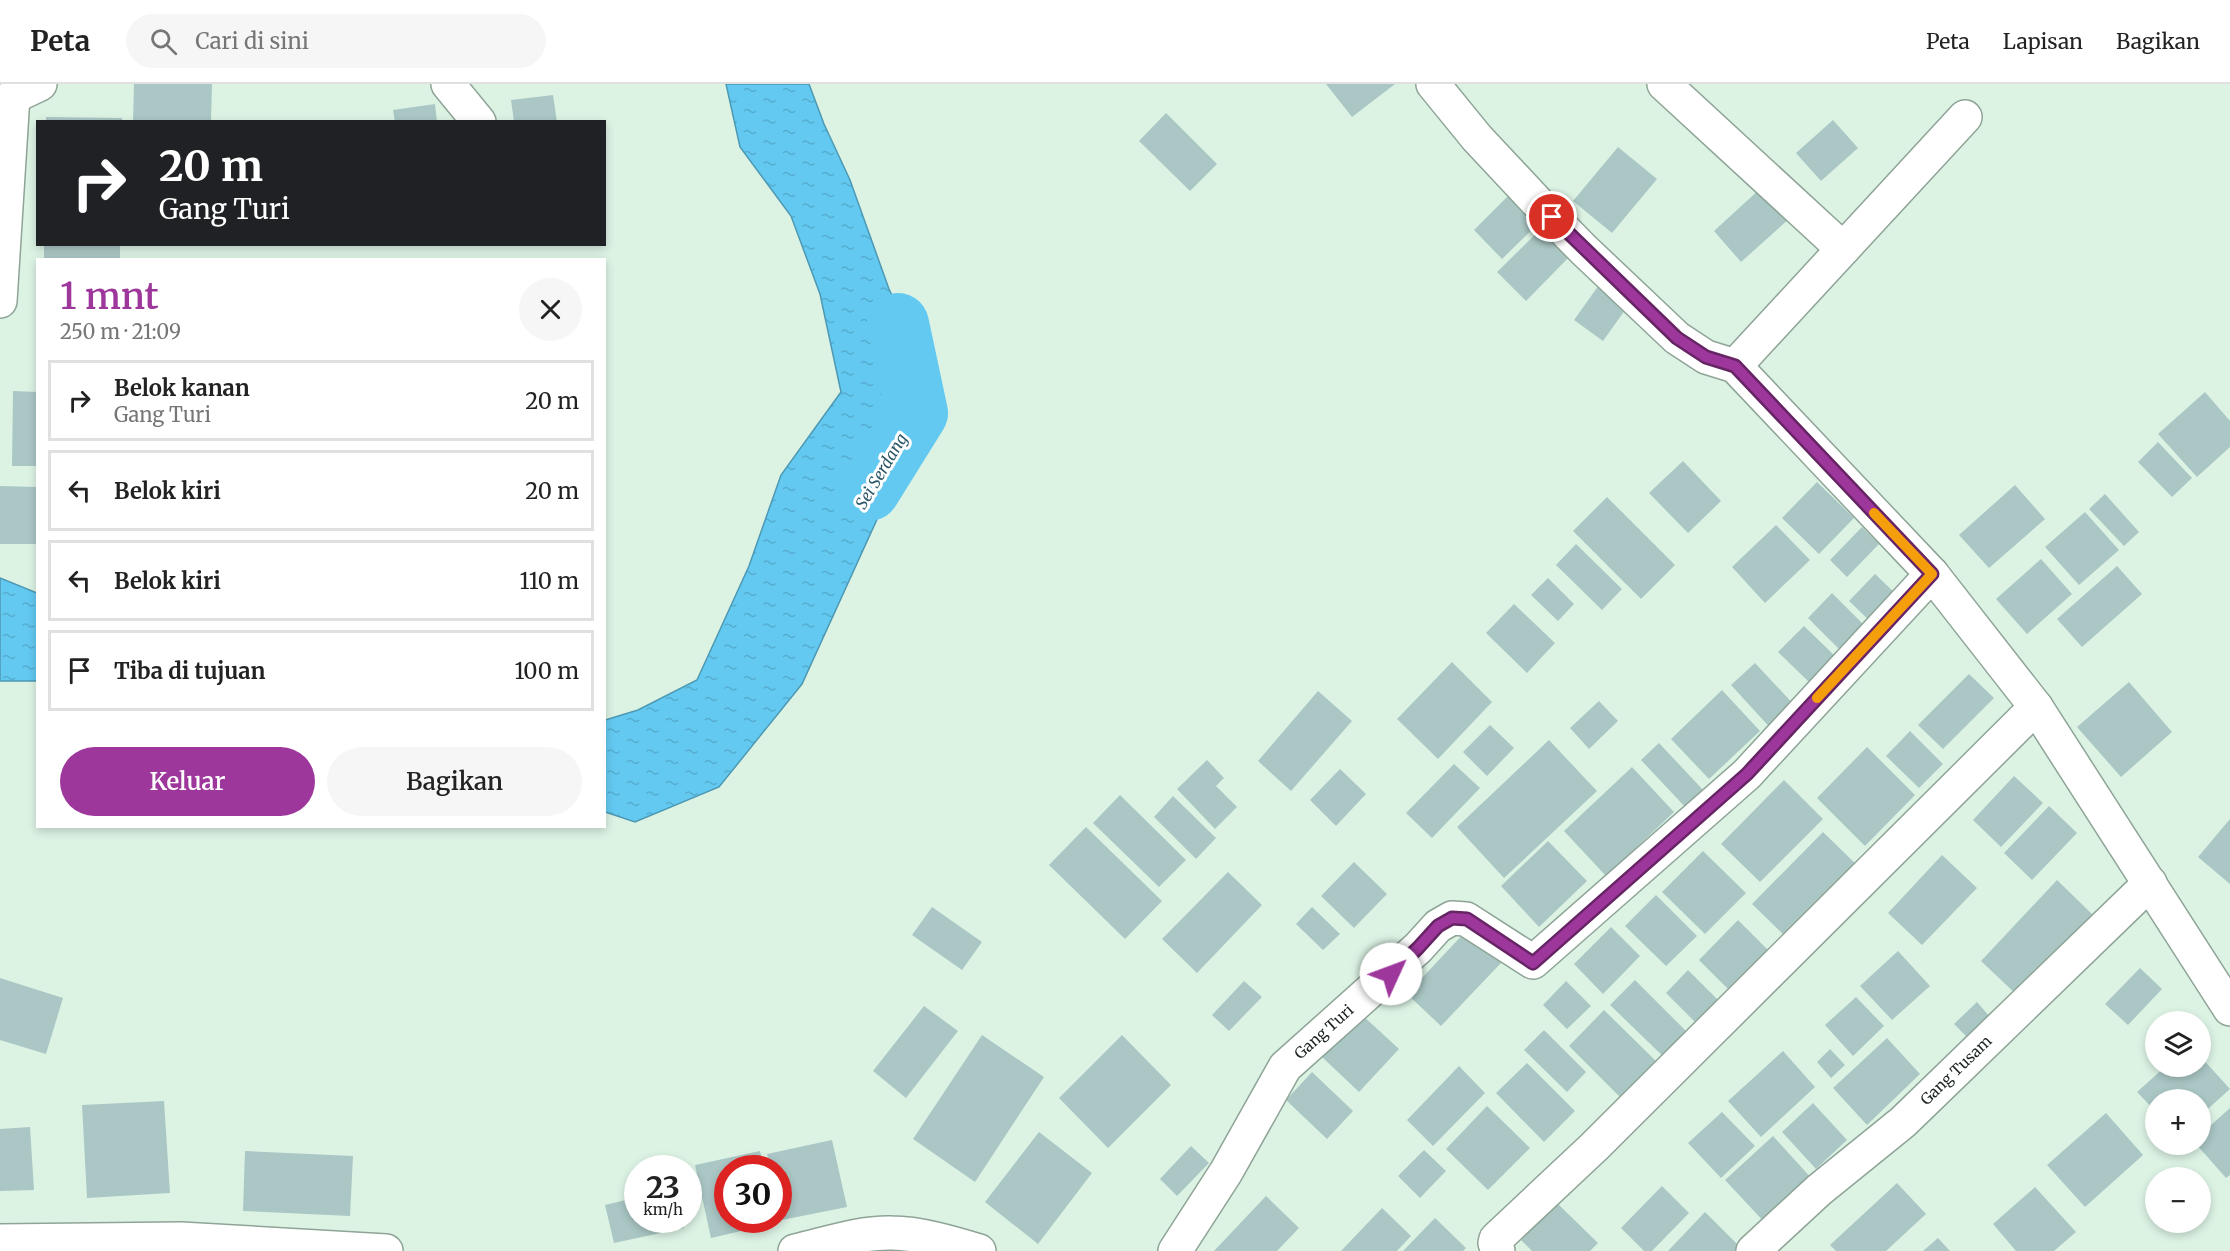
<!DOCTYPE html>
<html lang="id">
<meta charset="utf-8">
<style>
body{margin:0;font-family:Merriweather,serif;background:#f6f6f6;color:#222;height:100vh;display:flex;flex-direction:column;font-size:22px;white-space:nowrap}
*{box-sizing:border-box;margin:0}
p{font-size:20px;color:#767676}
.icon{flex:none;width:33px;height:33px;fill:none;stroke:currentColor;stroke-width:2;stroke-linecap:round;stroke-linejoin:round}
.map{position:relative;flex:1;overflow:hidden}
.sheet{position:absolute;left:36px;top:174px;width:570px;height:570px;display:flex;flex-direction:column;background:#fff;border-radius:0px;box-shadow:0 3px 9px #0003}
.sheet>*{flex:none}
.top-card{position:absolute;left:36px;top:36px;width:570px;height:126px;border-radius:0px;box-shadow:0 3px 9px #0003;background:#202124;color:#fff;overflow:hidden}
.controls{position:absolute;left:2145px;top:927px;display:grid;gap:12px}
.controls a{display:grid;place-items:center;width:66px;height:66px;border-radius:50%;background:#fff;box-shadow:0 3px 9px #0003;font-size:30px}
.speed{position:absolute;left:624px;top:1071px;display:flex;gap:12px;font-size:30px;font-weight:700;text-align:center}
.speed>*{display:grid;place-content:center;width:78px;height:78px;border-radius:50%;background:#fff;box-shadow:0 3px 9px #0003;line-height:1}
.speed small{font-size:15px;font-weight:400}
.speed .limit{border:9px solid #d22;background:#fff;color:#111}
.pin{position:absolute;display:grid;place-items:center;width:51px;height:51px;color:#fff;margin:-26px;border:3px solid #fff;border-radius:50%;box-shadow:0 2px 6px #0007}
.me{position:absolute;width:66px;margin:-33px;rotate:47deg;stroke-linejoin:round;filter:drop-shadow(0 0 4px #0008)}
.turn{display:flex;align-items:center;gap:21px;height:126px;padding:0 24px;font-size:27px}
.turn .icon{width:78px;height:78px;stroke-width:2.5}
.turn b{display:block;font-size:42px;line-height:51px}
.round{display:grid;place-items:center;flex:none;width:63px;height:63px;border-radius:32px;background:#f6f6f6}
.head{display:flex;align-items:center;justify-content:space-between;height:102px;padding:0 24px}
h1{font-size:36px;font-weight:600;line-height:45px;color:#9e379c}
.action{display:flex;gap:12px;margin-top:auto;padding:12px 24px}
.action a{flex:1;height:69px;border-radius:36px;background:#9e379c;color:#fff;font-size:24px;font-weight:600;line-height:69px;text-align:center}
.action a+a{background:#f6f6f6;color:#222}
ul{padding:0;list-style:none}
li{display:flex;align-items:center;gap:18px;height:81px;margin:0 12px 9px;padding:0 12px;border:3px solid #e0e0e0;border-radius:0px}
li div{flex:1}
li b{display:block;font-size:22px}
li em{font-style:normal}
header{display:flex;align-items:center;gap:36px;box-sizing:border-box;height:84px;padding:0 30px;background:#fff;border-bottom:2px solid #e0e0e0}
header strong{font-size:28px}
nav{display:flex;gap:33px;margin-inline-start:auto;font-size:21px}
.search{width:420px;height:54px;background:#f6f6f6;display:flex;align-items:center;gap:15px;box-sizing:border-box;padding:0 21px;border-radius:33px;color:#767676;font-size:22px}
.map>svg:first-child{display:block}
</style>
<header>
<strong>Peta</strong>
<div class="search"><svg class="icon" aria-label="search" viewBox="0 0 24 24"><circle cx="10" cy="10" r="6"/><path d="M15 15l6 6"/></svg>Cari di sini</div>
<nav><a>Peta</a><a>Lapisan</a><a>Bagikan</a></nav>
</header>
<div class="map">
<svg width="2230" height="1167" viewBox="0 0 2230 1167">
<defs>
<pattern id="water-ripples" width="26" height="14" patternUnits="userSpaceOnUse" patternTransform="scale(1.5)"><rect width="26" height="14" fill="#63c9f1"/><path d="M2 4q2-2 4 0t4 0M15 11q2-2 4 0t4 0" fill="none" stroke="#55acce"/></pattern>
</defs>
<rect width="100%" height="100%" fill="#dcf3e4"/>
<path fill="url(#water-ripples)" stroke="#4d98b2" stroke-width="1.5" d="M 726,0 L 809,0 L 824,40 L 850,96 L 889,205 L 923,275 L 910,363 L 802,600 L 719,703 L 635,738 L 605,728 L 605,636 L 638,626 L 697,596 L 749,482 L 781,391 L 841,308 L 820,210 L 791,132 L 740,63 Z
M 0,494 L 37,509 L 37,597 L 0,597 Z"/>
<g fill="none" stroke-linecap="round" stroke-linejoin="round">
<path stroke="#63c9f1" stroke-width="62" d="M 869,406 L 917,329 L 898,240"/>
</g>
<path fill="#aac7c5" d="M 134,0 L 212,0 L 211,38 L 133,38 Z
M 1326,0 L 1395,0 L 1352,33 Z
M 553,11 L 557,38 L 514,38 L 511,16 Z
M 435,20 L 437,38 L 395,38 L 393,26 Z
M 1166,29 L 1217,80 L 1190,107 L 1139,57 Z
M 46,33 L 122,34 L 122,38 L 46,38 Z
M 1833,36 L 1858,64 L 1821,97 L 1796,69 Z
M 1618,63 L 1657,95 L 1612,149 L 1573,117 Z
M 1517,103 L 1546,132 L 1502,175 L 1474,146 Z
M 1762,103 L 1790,134 L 1741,178 L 1714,147 Z
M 1548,138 L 1576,166 L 1526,217 L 1497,188 Z
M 44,160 L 120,160 L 120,176 L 44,176 Z
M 1599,201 L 1628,222 L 1603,257 L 1574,236 Z
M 13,307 L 38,308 L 38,382 L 12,382 Z
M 2205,308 L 2230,337 L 2230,363 L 2197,393 L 2158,350 Z
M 2158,358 L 2192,394 L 2172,413 L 2138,378 Z
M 1683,377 L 1721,417 L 1688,449 L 1649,409 Z
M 1817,398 L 1854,434 L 1819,470 L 1782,434 Z
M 2015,401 L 2045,435 L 1989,484 L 1959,451 Z
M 0,402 L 38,403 L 38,460 L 0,460 Z
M 2105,410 L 2139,448 L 2124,462 L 2089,425 Z
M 1607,413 L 1675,481 L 1641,515 L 1573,447 Z
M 2085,428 L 2119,466 L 2079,501 L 2045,463 Z
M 1776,441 L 1810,476 L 1765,519 L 1732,483 Z
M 1862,443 L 1879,460 L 1847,493 L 1830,476 Z
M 1576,460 L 1622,505 L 1602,526 L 1556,481 Z
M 2041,475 L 2072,510 L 2027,550 L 1996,515 Z
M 2117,482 L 2142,510 L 2082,563 L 2057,535 Z
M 1875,490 L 1897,511 L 1871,538 L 1849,517 Z
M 1548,494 L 1574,520 L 1558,537 L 1531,511 Z
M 1832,509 L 1865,542 L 1841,567 L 1808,534 Z
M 1514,520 L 1555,559 L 1527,589 L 1486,549 Z
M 1804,542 L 1836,573 L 1810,599 L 1778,568 Z
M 1452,578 L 1492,618 L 1438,675 L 1397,635 Z
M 1755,579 L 1798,625 L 1774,648 L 1731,601 Z
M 1969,590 L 1994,614 L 1943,665 L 1918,641 Z
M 2129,598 L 2172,648 L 2121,693 L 2077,643 Z
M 1722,606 L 1760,647 L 1709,695 L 1671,655 Z
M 1318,607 L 1352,637 L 1291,707 L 1258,677 Z
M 1599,617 L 1618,637 L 1589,665 L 1570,644 Z
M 1490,641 L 1514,664 L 1487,692 L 1463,668 Z
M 1910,647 L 1943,680 L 1919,704 L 1886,672 Z
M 1549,656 L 1597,707 L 1504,794 L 1457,743 Z
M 1659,659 L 1705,708 L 1687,725 L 1641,676 Z
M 1867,663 L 1915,711 L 1865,762 L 1817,714 Z
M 1207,676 L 1224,694 L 1216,702 L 1237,723 L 1215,745 L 1177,705 Z
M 1454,680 L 1480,704 L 1432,754 L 1406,729 Z
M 1632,683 L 1674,728 L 1606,792 L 1564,747 Z
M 1340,685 L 1366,710 L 1336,742 L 1310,716 Z
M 2014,692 L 2043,719 L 2001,763 L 1973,736 Z
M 1784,696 L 1823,735 L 1760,798 L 1721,760 Z
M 1120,711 L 1186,776 L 1159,803 L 1093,739 Z
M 1173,712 L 1216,754 L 1196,775 L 1154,733 Z
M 2049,722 L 2077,749 L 2032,796 L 2004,769 Z
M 2230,735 L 2230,800 L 2198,773 Z
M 1086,743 L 1162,817 L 1125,855 L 1049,781 Z
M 1823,748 L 1863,787 L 1792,859 L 1752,820 Z
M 1548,757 L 1587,797 L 1539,843 L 1501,802 Z
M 1703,767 L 1746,809 L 1705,850 L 1662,808 Z
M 1942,771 L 1977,804 L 1922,861 L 1888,829 Z
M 1354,778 L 1387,810 L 1354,844 L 1321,812 Z
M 1228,788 L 1262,821 L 1197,889 L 1162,855 Z
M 2057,796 L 2094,832 L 2018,912 L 1981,877 Z
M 1656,811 L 1697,852 L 1666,882 L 1625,842 Z
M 932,823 L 982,858 L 962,886 L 912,851 Z
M 1312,823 L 1340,850 L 1323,866 L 1296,840 Z
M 1738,836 L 1776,874 L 1737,914 L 1699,876 Z
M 1611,843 L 1640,872 L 1603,910 L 1574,880 Z
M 1467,846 L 1501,879 L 1441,942 L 1407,910 Z
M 1898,867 L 1930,902 L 1892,936 L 1860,902 Z
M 2140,884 L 2162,905 L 2128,941 L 2105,920 Z
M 1688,886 L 1729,927 L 1707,950 L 1666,909 Z
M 0,894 L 63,914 L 46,970 L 0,956 Z
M 1635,896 L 1694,955 L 1671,980 L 1610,921 Z
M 1244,897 L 1262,913 L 1229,947 L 1212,931 Z
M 1566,897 L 1591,922 L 1567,945 L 1543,921 Z
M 1856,913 L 1884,942 L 1853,972 L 1825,941 Z
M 1977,918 L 1990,933 L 1968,954 L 1954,940 Z
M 924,922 L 958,947 L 906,1014 L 873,987 Z
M 1604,926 L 1660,981 L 1624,1017 L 1569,962 Z
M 1361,930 L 1399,965 L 1359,1008 L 1321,972 Z
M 1544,946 L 1586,988 L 1567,1008 L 1524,966 Z
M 982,951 L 1044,993 L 975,1098 L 913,1055 Z
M 1122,951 L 1171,1001 L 1108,1064 L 1059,1014 Z
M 1887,954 L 1920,990 L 1867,1041 L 1833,1004 Z
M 1830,965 L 1845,981 L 1831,994 L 1817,978 Z
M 1783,967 L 1815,1003 L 1761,1053 L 1728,1017 Z
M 2200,972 L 2230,1005 L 2200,1032 L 2200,1016 L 2156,1016 L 2156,1028 L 2137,1008 L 2166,982 L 2200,982 Z
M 1527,979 L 1575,1027 L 1544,1058 L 1496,1009 Z
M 1459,982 L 1485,1009 L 1433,1062 L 1407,1036 Z
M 1312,988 L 1353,1027 L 1327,1055 L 1286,1016 Z
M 164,1017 L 170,1109 L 87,1114 L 82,1021 Z
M 1813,1019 L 1847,1056 L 1816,1085 L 1782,1048 Z
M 1487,1022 L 1530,1064 L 1488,1106 L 1446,1065 Z
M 2230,1024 L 2230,1091 L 2226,1094 L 2196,1060 L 2200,1060 L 2200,1051 Z
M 1722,1028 L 1755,1062 L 1721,1094 L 1688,1059 Z
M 2106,1029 L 2143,1071 L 2085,1123 L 2047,1081 Z
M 30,1043 L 34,1106 L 0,1107 L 0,1045 Z
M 1039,1048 L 1092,1089 L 1038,1160 L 985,1118 Z
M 1773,1052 L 1814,1097 L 1767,1141 L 1725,1096 Z
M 832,1056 L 847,1123 L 782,1136 L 778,1119 L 778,1084 L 771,1084 L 767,1070 Z
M 1191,1062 L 1209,1079 L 1177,1112 L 1160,1095 Z
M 1424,1066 L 1446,1087 L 1420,1114 L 1398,1092 Z
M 245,1067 L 353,1072 L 350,1132 L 243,1127 Z
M 760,1067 L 764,1084 L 728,1084 L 728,1136 L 775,1136 L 776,1139 L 711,1154 L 695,1081 Z
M 1897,1099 L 1926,1130 L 1886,1167 L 1836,1167 L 1830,1161 Z
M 1662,1102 L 1689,1129 L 1652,1167 L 1644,1167 L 1621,1144 Z
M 2035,1103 L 2076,1148 L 2054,1167 L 2016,1167 L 1993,1140 Z
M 1266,1112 L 1299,1144 L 1277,1167 L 1214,1167 Z
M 638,1113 L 638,1136 L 682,1136 L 684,1144 L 614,1159 L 605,1121 Z
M 1557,1119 L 1598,1159 L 1590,1167 L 1532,1167 L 1521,1156 Z
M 1382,1124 L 1411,1152 L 1397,1167 L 1341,1167 Z
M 1705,1128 L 1740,1163 L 1735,1167 L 1668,1167 Z
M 1435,1134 L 1466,1164 L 1463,1167 L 1403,1167 Z
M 1938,1154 L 1950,1167 L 1923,1167 Z"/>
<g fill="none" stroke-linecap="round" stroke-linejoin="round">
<defs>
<g id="minor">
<path d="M 448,0 L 479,38"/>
<path d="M 1433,0 L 1477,54 L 1536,117 L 1584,166 L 1677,254 L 1706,273 L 1735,282 L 1932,490"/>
<path d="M 1664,0 L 1843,165"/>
<path d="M 0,19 L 40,0"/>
<path d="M 0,217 L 13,12"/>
<path d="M 1735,282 L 1965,33"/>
<path d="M 0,1157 L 181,1155 L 386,1167"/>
<path d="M 795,1167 C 826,1160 859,1148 892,1149 C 919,1149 953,1159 979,1167"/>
<path id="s1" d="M 1175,1167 L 1226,1088 L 1285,983 L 1418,864 L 1438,842 L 1452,834 L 1466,835 L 1533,878 L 1747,690 L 1932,490 L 2036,623 L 2230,925"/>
<path d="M 1498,1167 L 1495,1159 L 1496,1155 L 1594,1063 L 2036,623"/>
<path id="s2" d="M 1753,1167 L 1819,1106 L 1903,1038 L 2150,799"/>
</g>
</defs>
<use href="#minor" stroke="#8ea496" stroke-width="36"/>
<use href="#minor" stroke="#fff" stroke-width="33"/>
</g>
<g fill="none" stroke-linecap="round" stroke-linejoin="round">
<defs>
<path id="route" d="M 1391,890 L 1418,864 L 1438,842 L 1452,834 L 1467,835 L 1533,879 L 1747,690 L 1932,490 L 1735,282 L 1706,273 L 1677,254 L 1552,133"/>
</defs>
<use href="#route" stroke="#672465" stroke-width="15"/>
<use href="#route" stroke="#9e379c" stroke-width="10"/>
<path stroke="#f59e0b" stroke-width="10" d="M 1817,614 L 1932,490 L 1874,429"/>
</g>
<g text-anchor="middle" stroke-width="6" stroke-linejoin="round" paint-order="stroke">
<g font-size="15" fill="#1b241e" stroke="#fff">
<text dy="5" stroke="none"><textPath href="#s1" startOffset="267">Gang Turi</textPath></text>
<text dy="5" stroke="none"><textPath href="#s2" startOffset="272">Gang Tusam</textPath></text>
</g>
<g font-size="16" font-style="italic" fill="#2a5667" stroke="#fff">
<text transform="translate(881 387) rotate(-59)" y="6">Sei Serdang</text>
</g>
</g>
</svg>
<div class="controls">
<a><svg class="icon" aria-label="layers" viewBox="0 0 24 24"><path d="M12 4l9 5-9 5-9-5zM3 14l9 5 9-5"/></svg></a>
<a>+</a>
<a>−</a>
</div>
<div class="speed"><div>23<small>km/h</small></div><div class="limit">30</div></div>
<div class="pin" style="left:1552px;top:133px;background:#d93025"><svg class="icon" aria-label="arrive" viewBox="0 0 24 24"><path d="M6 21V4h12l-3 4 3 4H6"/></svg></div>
<svg class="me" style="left:1391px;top:890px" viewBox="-20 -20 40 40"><circle r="19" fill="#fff"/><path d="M0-13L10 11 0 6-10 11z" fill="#9e379c"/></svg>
<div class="top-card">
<div class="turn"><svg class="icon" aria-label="right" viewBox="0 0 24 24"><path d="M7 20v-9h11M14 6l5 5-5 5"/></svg><div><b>20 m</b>Gang Turi</div></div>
</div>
<section class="sheet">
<div class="head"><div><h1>1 mnt</h1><p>250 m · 21:09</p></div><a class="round"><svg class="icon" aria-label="close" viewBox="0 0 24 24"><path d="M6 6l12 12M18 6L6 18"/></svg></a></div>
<ul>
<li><svg class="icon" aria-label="right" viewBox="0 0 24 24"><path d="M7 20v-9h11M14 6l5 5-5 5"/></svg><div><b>Belok kanan</b><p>Gang Turi</p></div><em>20 m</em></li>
<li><svg class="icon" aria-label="left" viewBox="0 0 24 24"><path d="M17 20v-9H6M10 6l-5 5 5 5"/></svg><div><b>Belok kiri</b></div><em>20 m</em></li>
<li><svg class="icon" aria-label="left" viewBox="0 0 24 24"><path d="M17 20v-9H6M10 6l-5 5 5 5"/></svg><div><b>Belok kiri</b></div><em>110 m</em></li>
<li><svg class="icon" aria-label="arrive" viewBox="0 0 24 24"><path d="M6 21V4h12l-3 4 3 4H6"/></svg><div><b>Tiba di tujuan</b></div><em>100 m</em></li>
</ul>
<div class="action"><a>Keluar</a><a>Bagikan</a></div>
</section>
</div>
